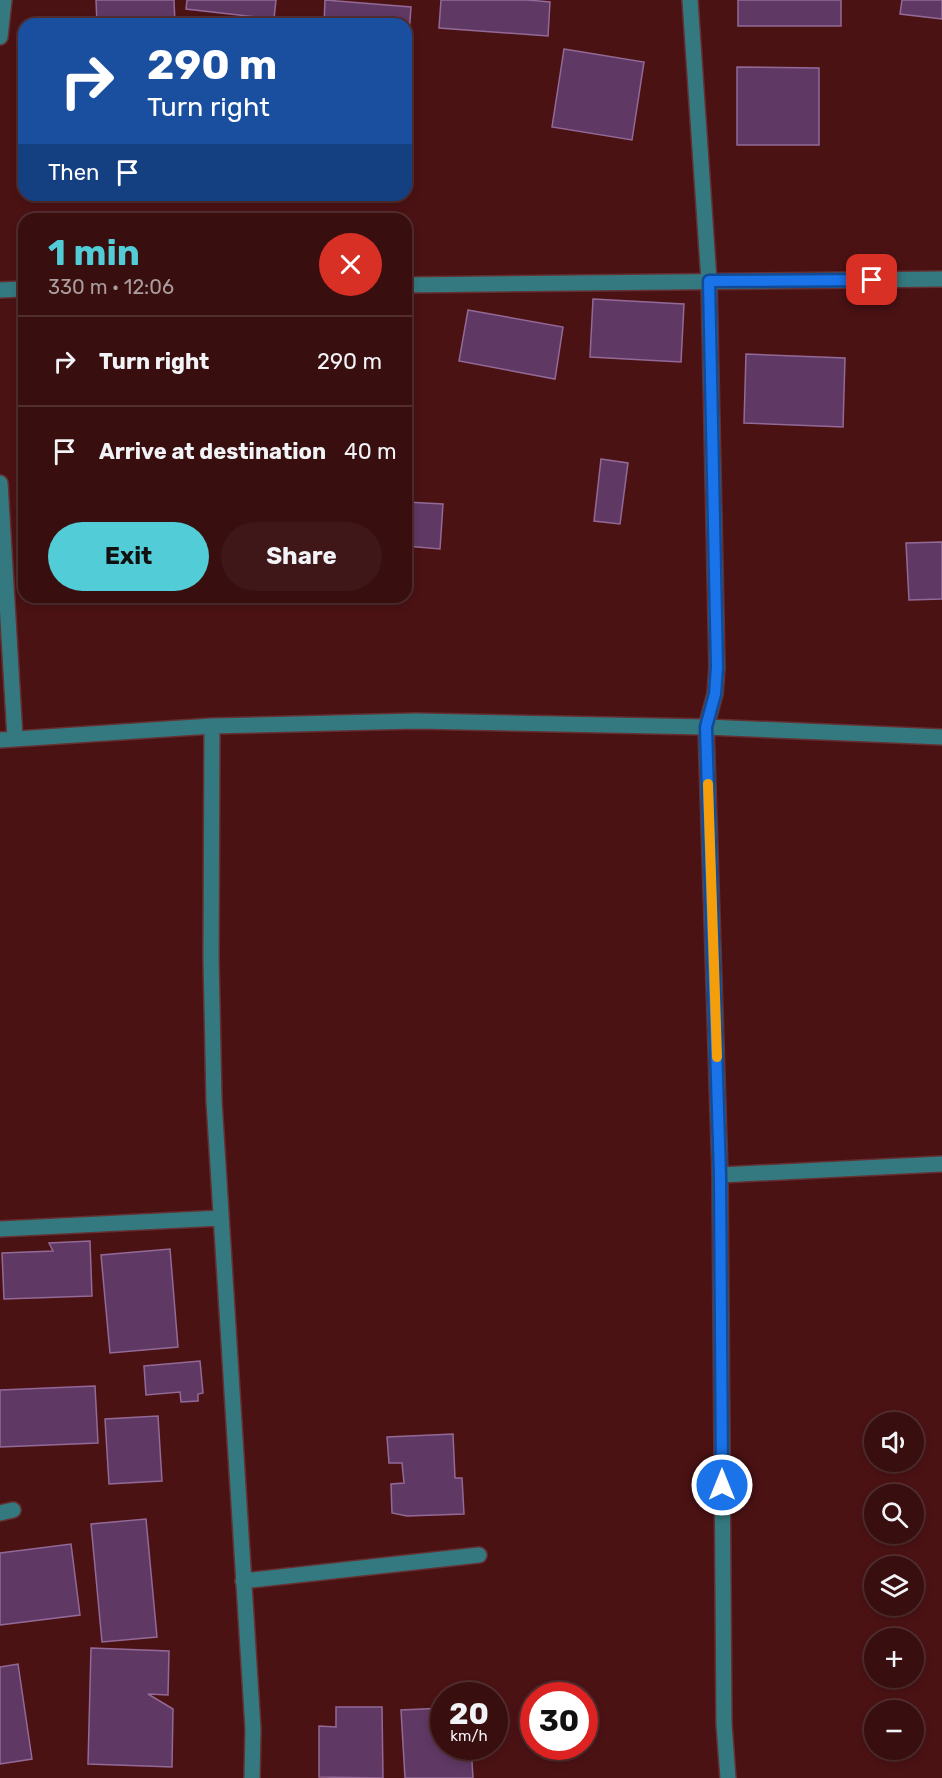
<!DOCTYPE html>
<meta charset="utf-8">
<style>
body{margin:0;font-family:Rubik,sans-serif;background:#3f1718;color:#f1f3f6;height:100vh;display:flex;flex-direction:column;font-size:22px;white-space:nowrap}
*{box-sizing:border-box;margin:0}
p{font-size:20px;color:#ab9c9e}
.icon{flex:none;width:33px;height:33px;fill:none;stroke:currentColor;stroke-width:2;stroke-linecap:round;stroke-linejoin:round}
.map{position:relative;flex:1;overflow:hidden}
.side{position:absolute;left:18px;top:213px;width:394px;height:390px;display:flex;flex-direction:column;background:#380e0f;border-radius:18px;box-shadow:0 3px 9px #0003,0 0 0 2px #522e2f}
.side>*{flex:none}
.top-card{position:absolute;left:18px;top:18px;width:394px;height:183px;border-radius:18px;box-shadow:0 3px 9px #0003,0 0 0 2px #522e2f;background:#1a4fa0;color:#fff;overflow:hidden}
.buttons{position:absolute;left:864px;top:1412px;display:grid;gap:12px}
.buttons a{display:grid;place-items:center;width:60px;height:60px;border-radius:50%;background:#380e0f;box-shadow:0 3px 9px #0003,0 0 0 2px #522e2f;font-size:30px}
.speed{position:absolute;left:430px;top:1682px;display:flex;gap:12px;font-size:30px;font-weight:700;text-align:center}
.speed>*{display:grid;place-content:center;width:78px;height:78px;border-radius:50%;background:#380e0f;box-shadow:0 3px 9px #0003,0 0 0 2px #522e2f;line-height:1}
.speed small{font-size:15px;font-weight:400}
.speed .limit{border:9px solid #d22;background:#fff;color:#111}
.pin{position:absolute;display:grid;place-items:center;width:51px;height:51px;color:#fff;margin:-26px;border-radius:12px;box-shadow:0 3px 9px #0006}
.me{position:absolute;width:66px;margin:-33px;rotate:0deg;stroke-linejoin:round;filter:drop-shadow(0 0 4px #0008)}
.turn{display:flex;align-items:center;gap:21px;height:126px;padding:0 30px;font-size:27px}
.turn .icon{width:78px;height:78px;stroke-width:2.5}
.turn b{display:block;font-size:42px;line-height:51px}
.then{display:flex;align-items:center;height:57px;padding:0 30px;background:#0003;gap:12px;font-size:22px}
.round{display:grid;place-items:center;flex:none;width:63px;height:63px;border-radius:32px;background:#3f1718}
.summary{display:flex;align-items:center;justify-content:space-between;height:102px;padding:0 30px}
h1{font-size:36px;font-weight:700;line-height:45px;color:#52ccd6}
.cta{display:flex;gap:12px;margin-top:auto;padding:12px 30px}
.cta a{flex:1;height:69px;border-radius:36px;background:#52ccd6;color:#111;font-size:24px;font-weight:700;line-height:69px;text-align:center}
.cta a+a{background:#3f1718;color:#f1f3f6}
ul{padding:0;list-style:none}
li{display:flex;align-items:center;gap:18px;height:90px;padding:0 30px;border-top:2px solid #522e2f}
li div{flex:1}
li b{display:block;font-size:22px}
li em{font-style:normal}
.map>svg:first-child{display:block}
</style>
<div class="map">
<svg width="942" height="1778" viewBox="0 0 942 1778">
<rect width="100%" height="100%" fill="#4b1214"/>
<path fill="#5f3863" stroke="#936998" stroke-width="1.5" d="M 96,0 L 174,0 L 175,24 L 97,24 Z
M 187,0 L 276,0 L 274,19 L 186,9 Z
M 325,0 L 411,7 L 408,48 L 406,48 L 406,24 L 324,24 Z
M 441,0 L 528,0 L 550,2 L 548,36 L 439,28 Z
M 738,0 L 841,0 L 841,26 L 738,26 Z
M 902,0 L 942,0 L 942,19 L 900,14 Z
M 564,49 L 644,62 L 632,140 L 552,127 Z
M 737,67 L 819,68 L 819,145 L 737,145 Z
M 593,299 L 684,304 L 681,362 L 590,357 Z
M 468,310 L 563,327 L 555,379 L 459,361 Z
M 746,354 L 845,358 L 843,427 L 744,423 Z
M 601,459 L 628,463 L 620,524 L 594,521 Z
M 406,502 L 443,504 L 440,549 L 406,546 Z
M 942,542 L 942,599 L 909,600 L 906,543 Z
M 90,1241 L 92,1296 L 4,1299 L 2,1253 L 53,1251 L 49,1243 Z
M 170,1249 L 178,1347 L 110,1353 L 101,1255 Z
M 200,1361 L 203,1393 L 198,1394 L 198,1401 L 181,1402 L 180,1392 L 146,1395 L 144,1366 Z
M 95,1386 L 98,1443 L 0,1447 L 0,1390 Z
M 158,1416 L 162,1481 L 109,1484 L 105,1419 Z
M 453,1434 L 455,1478 L 462,1478 L 464,1514 L 407,1516 L 392,1513 L 391,1484 L 404,1483 L 402,1463 L 389,1463 L 387,1437 Z
M 146,1519 L 157,1637 L 102,1642 L 91,1524 Z
M 71,1544 L 80,1615 L 0,1625 L 0,1553 Z
M 91,1648 L 169,1651 L 168,1695 L 148,1694 L 173,1709 L 172,1767 L 88,1764 Z
M 18,1664 L 32,1759 L 0,1764 L 0,1667 Z
M 336,1707 L 382,1707 L 383,1778 L 319,1777 L 319,1726 L 336,1727 Z
M 444,1708 L 444,1746 L 471,1746 L 473,1778 L 405,1778 L 401,1710 Z"/>
<g fill="none" stroke-linecap="round" stroke-linejoin="round">
<defs>
<path id="street" d="M 690,0 L 709,281 L 717,667 L 715,694 L 706,727 L 720,1175 L 724,1724 L 728,1778
M 0,37 L 4,0
M 406,285 L 942,279
M 0,290 L 24,289
M 0,483 L 15,738
M 212,726 L 211,959 L 214,1101 L 253,1729 L 252,1778
M 0,740 L 212,726 L 416,721 L 706,727 L 942,737
M 720,1175 L 942,1164
M 0,1229 L 221,1218
M 0,1513 L 13,1510
M 243,1581 L 479,1555"/>
</defs>
<use href="#street" stroke="#643032" stroke-width="18"/>
<use href="#street" stroke="#34797f" stroke-width="15"/>
</g>
<g fill="none" stroke-linecap="round" stroke-linejoin="round">
<defs>
<path id="route" d="M 722,1485 L 720,1175 L 706,727 L 715,694 L 717,667 L 709,281 L 872,280"/>
</defs>
<use href="#route" stroke="#114b97" stroke-width="15"/>
<use href="#route" stroke="#1a73e8" stroke-width="10"/>
<path stroke="#f59e0b" stroke-width="10" d="M 708,784 L 717,1057"/>
</g>
</svg>
<div class="buttons">
<a><svg class="icon" aria-label="sound" viewBox="0 0 24 24"><path d="M4 9h4l5-4v14l-5-4H4zM17 9q2 3 0 6"/></svg></a>
<a><svg class="icon" aria-label="search" viewBox="0 0 24 24"><circle cx="10" cy="10" r="6"/><path d="M15 15l6 6"/></svg></a>
<a><svg class="icon" aria-label="layers" viewBox="0 0 24 24"><path d="M12 4l9 5-9 5-9-5zM3 14l9 5 9-5"/></svg></a>
<a>+</a>
<a>−</a>
</div>
<div class="speed"><div>20<small>km/h</small></div><div class="limit">30</div></div>
<div class="pin" style="left:872px;top:280px;background:#d93025"><svg class="icon" aria-label="arrive" viewBox="0 0 24 24"><path d="M6 21V4h12l-3 4 3 4H6"/></svg></div>
<svg class="me" style="left:722px;top:1485px" viewBox="-20 -20 40 40"><circle r="17" fill="#1a73e8" stroke="#fff" stroke-width="3"/><path d="M0-11L8 9 0 5-8 9z" fill="#fff"/></svg>
<div class="top-card">
<div class="turn"><svg class="icon" aria-label="right" viewBox="0 0 24 24"><path d="M7 20v-9h11M14 6l5 5-5 5"/></svg><div><b>290 m</b>Turn right</div></div>
<div class="then">Then<svg class="icon" aria-label="arrive" viewBox="0 0 24 24"><path d="M6 21V4h12l-3 4 3 4H6"/></svg></div>
</div>
<section class="side">
<div class="summary"><div><h1>1 min</h1><p>330 m · 12:06</p></div><a class="round" style="background:#d93025;color:#fff"><svg class="icon" aria-label="close" viewBox="0 0 24 24"><path d="M6 6l12 12M18 6L6 18"/></svg></a></div>
<ul>
<li><svg class="icon" aria-label="right" viewBox="0 0 24 24"><path d="M7 20v-9h11M14 6l5 5-5 5"/></svg><div><b>Turn right</b></div><em>290 m</em></li>
<li><svg class="icon" aria-label="arrive" viewBox="0 0 24 24"><path d="M6 21V4h12l-3 4 3 4H6"/></svg><div><b>Arrive at destination</b></div><em>40 m</em></li>
</ul>
<div class="cta"><a>Exit</a><a>Share</a></div>
</section>
</div>
